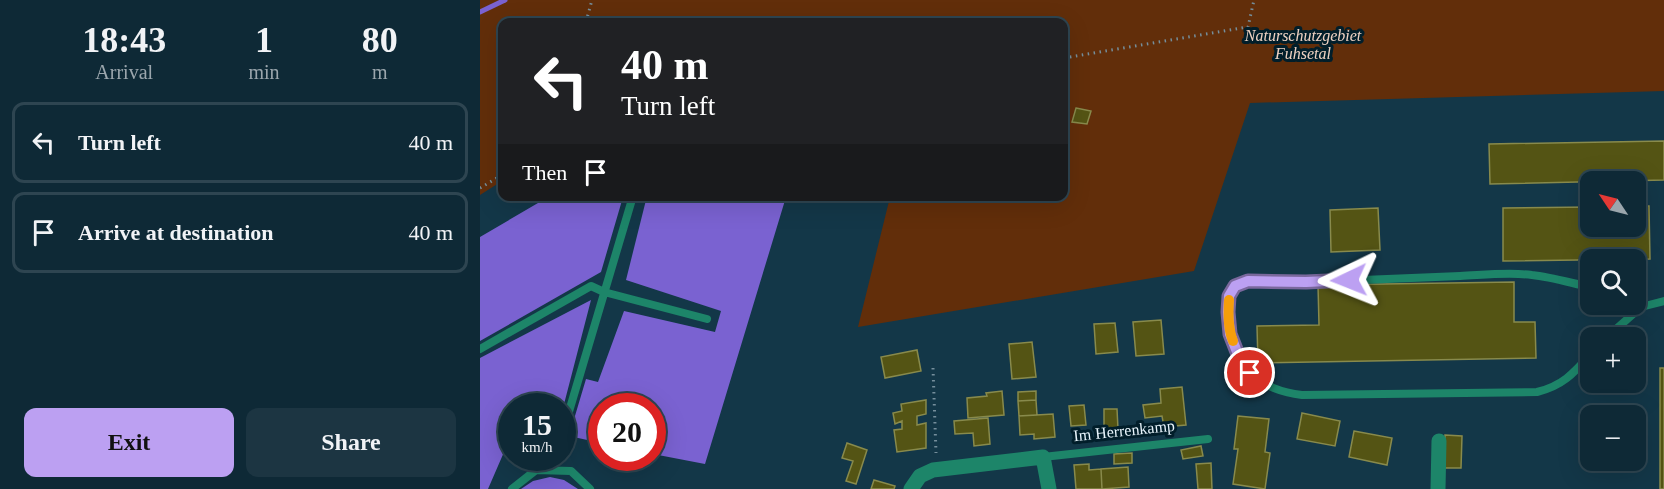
<!DOCTYPE html>
<meta charset="utf-8">
<style>
body{margin:0;font-family:Georgia,serif;background:#1c3542;color:#f1f3f6;height:100vh;display:flex;flex-direction:column;font-size:22px;white-space:nowrap}
*{box-sizing:border-box;margin:0}
p{font-size:20px;color:#9ba6ad}
.icon{flex:none;width:33px;height:33px;fill:none;stroke:currentColor;stroke-width:2;stroke-linecap:round;stroke-linejoin:round}
.map{position:relative;flex:1;overflow:hidden}
.drawer{display:flex;flex-direction:column;background:#0e2936;width:480px}
.drawer>*{flex:none}
.guide{position:absolute;left:18px;top:18px;width:570px;height:183px;border-radius:12px;box-shadow:0 6px 24px #0002,0 0 0 2px #2e4551;background:#202124;color:#fff;overflow:hidden}
.needle{width:39px;rotate:305deg}
.tools{position:absolute;left:1100px;top:171px;display:grid;gap:12px}
.tools a{display:grid;place-items:center;width:66px;height:66px;border-radius:12px;background:#0e2936;box-shadow:0 6px 24px #0002,0 0 0 2px #2e4551;font-size:30px}
.speed{position:absolute;left:18px;top:393px;display:flex;gap:12px;font-size:30px;font-weight:700;text-align:center}
.speed>*{display:grid;place-content:center;width:78px;height:78px;border-radius:50%;background:#0e2936;box-shadow:0 6px 24px #0002,0 0 0 2px #2e4551;line-height:1}
.speed small{font-size:15px;font-weight:400}
.speed .limit{border:9px solid #d22;background:#fff;color:#111}
.pin{position:absolute;display:grid;place-items:center;width:51px;height:51px;color:#fff;margin:-26px;border:3px solid #fff;border-radius:50%;box-shadow:0 2px 6px #0007}
.me{position:absolute;width:66px;margin:-33px;rotate:268deg;stroke-linejoin:round;filter:drop-shadow(0 0 4px #0008)}
.turn{display:flex;align-items:center;gap:21px;height:126px;padding:0 24px;font-size:27px}
.turn .icon{width:78px;height:78px;stroke-width:2.5}
.turn b{display:block;font-size:42px;line-height:51px}
.then{display:flex;align-items:center;height:57px;padding:0 24px;background:#0003;gap:12px;font-size:22px}
.eta{display:flex;justify-content:space-evenly;align-items:center;height:102px;text-align:center}
.eta b{font-size:36px;font-weight:800;line-height:42px}
.primary-button{display:flex;gap:12px;margin-top:auto;padding:12px 24px}
.primary-button a{flex:1;height:69px;border-radius:12px;background:#bca0f2;color:#111;font-size:24px;font-weight:800;line-height:69px;text-align:center}
.primary-button a+a{background:#1c3542;color:#f1f3f6}
ul{padding:0;list-style:none}
li{display:flex;align-items:center;gap:18px;height:81px;margin:0 12px 9px;padding:0 12px;border:3px solid #2e4551;border-radius:12px}
li div{flex:1}
li b{display:block;font-size:22px}
li em{font-style:normal}
main{display:flex;flex:1;min-height:0}
.map>svg:first-child{display:block}
</style>
<main>
<section class="drawer">
<div class="eta">
<div><b>18:43</b><p>Arrival</p></div>
<div><b>1</b><p>min</p></div>
<div><b>80</b><p>m</p></div>
</div>
<ul>
<li><svg class="icon" aria-label="left" viewBox="0 0 24 24"><path d="M17 20v-9H6M10 6l-5 5 5 5"/></svg><div><b>Turn left</b></div><em>40 m</em></li>
<li><svg class="icon" aria-label="arrive" viewBox="0 0 24 24"><path d="M6 21V4h12l-3 4 3 4H6"/></svg><div><b>Arrive at destination</b></div><em>40 m</em></li>
</ul>
<div class="primary-button"><a>Exit</a><a>Share</a></div>
</section>
<div class="map">
<svg width="1184" height="489" viewBox="0 0 1184 489">
<rect width="100%" height="100%" fill="#133748"/>
<path fill="#622e0a" d="M 0,0 L 1184,0 L 1184,91 L 770,103 L 714,271 L 378,327 L 410,197 L 584,196 L 584,22 L 22,22 L 22,181 L 0,195 Z"/>
<path fill="#7a62d1" d="M 70,196 L 143,197 L 121,272 L 0,341 L 0,237 Z
M 167,196 L 306,197 L 225,464 L 173,454 L 172,406 L 122,406 L 121,443 L 89,436 L 106,379 L 118,382 L 144,311 L 235,332 L 241,311 L 146,280 Z
M 111,300 L 83,408 L 82,406 L 32,406 L 31,436 L 8,489 L 0,489 L 0,358 Z
M 70,477 L 84,480 L 98,489 L 41,489 L 53,481 Z"/>
<g fill="none" stroke-linecap="round" stroke-linejoin="round">
<path stroke="#7a62d1" stroke-width="5" d="M 0,12 L 25,0"/>
</g>
<path fill="#545414" stroke="#888a4c" stroke-width="1.5" d="M 596,108 L 611,111 L 607,124 L 592,122 Z
M 1184,141 L 1184,180 L 1010,184 L 1009,144 Z
M 1155,206 L 1169,206 L 1170,259 L 1023,261 L 1023,208 L 1110,207 L 1110,226 L 1155,226 Z
M 898,208 L 900,250 L 851,252 L 850,210 Z
M 1034,282 L 1034,322 L 1055,322 L 1056,358 L 778,363 L 777,326 L 839,325 L 838,285 Z
M 681,320 L 684,354 L 656,356 L 653,322 Z
M 635,323 L 638,352 L 616,354 L 614,324 Z
M 552,342 L 556,377 L 532,379 L 529,344 Z
M 437,350 L 441,371 L 405,378 L 401,357 Z
M 1180,368 L 1184,368 L 1184,489 L 1180,489 Z
M 702,387 L 706,425 L 684,427 L 682,416 L 665,418 L 663,405 L 681,403 L 680,389 Z
M 522,391 L 524,415 L 488,418 L 487,398 L 507,396 L 506,393 Z
M 556,391 L 556,400 L 538,401 L 538,392 Z
M 446,400 L 446,414 L 437,416 L 437,425 L 446,423 L 446,448 L 417,452 L 414,430 L 422,429 L 422,421 L 415,424 L 413,413 L 422,411 L 421,404 Z
M 556,400 L 557,415 L 539,416 L 538,401 Z
M 604,405 L 606,425 L 591,426 L 589,406 Z
M 624,409 L 637,409 L 638,429 L 624,430 Z
M 822,413 L 860,421 L 855,446 L 817,439 Z
M 573,414 L 575,437 L 554,439 L 554,434 L 540,435 L 539,416 Z
M 758,416 L 789,419 L 785,452 L 790,453 L 785,489 L 753,484 L 758,449 L 754,449 Z
M 508,418 L 510,444 L 494,446 L 493,433 L 475,434 L 474,421 Z
M 874,431 L 912,438 L 907,465 L 869,457 Z
M 965,435 L 982,436 L 981,468 L 964,468 Z
M 367,443 L 387,450 L 376,484 L 366,481 L 373,461 L 362,458 Z
M 721,446 L 723,456 L 703,459 L 701,450 Z
M 652,453 L 652,463 L 634,464 L 634,454 Z
M 731,463 L 732,489 L 718,489 L 716,464 Z
M 609,464 L 609,470 L 621,469 L 622,489 L 596,489 L 594,465 Z
M 648,467 L 649,487 L 622,489 L 621,469 Z
M 394,480 L 415,486 L 414,489 L 391,489 Z"/>
<g fill="none" stroke-linecap="round" stroke-linejoin="round">
<path stroke="#758e9b" stroke-width="3" stroke-dasharray="1.5 4.5" stroke-linecap="butt" d="M 106,22 L 112,0
M 584,58 L 768,27 L 774,0
M 0,188 L 22,175
M 453,368 L 456,453"/>
<path stroke="#1d8569" stroke-width="8" d="M 1110,287 C 1091,283 1071,277 1052,275 C 1029,272 1003,275 980,276 C 931,278 883,280 834,282 C 817,283 781,277 766,281 C 731,291 752,352 769,371 C 781,386 804,393 822,395 L 1057,392 C 1082,386 1093,374 1110,355
M 1126,338 L 1161,307 L 1184,301
M 0,349 L 111,286 L 124,292 L 227,319
M 82,435 L 153,196
M 563,457 L 728,439
M 72,470 L 76,458
M 32,489 L 56,470 L 91,471 L 110,489"/>
<path stroke="#1d8569" stroke-width="15" d="M 431,489 L 440,476 L 453,470 L 563,457 L 569,489
M 958,489 L 959,441"/>
</g>
<g fill="none" stroke-linecap="round" stroke-linejoin="round">
<defs>
<path id="route" d="M 770,373 L 759,357 L 750,334 L 748,312 L 749,296 L 755,286 L 768,281 L 826,282 L 869,280"/>
</defs>
<use href="#route" stroke="#7a689d" stroke-width="15"/>
<use href="#route" stroke="#bca0f2" stroke-width="10"/>
<path stroke="#f59e0b" stroke-width="10" d="M 749,300 C 748,314 748,329 753,341"/>
</g>
<g text-anchor="middle" stroke-width="6" stroke-linejoin="round" paint-order="stroke">
<g font-size="16" font-style="italic" fill="#eed2c2" stroke="#011e2a">
<text x="823" y="41">Naturschutzgebiet<tspan x="823" dy="18">Fuhsetal</tspan></text>
</g>
<g font-size="16" fill="#e8f5fc" stroke="#011e2a">
<text transform="translate(644 430) rotate(-6)" y="6">Im Herrenkamp</text>
</g>
</g>
</svg>
<div class="tools">
<a><svg class="needle" viewBox="-14 -14 28 28"><path d="M0-13l5 13h-10z" fill="#e53935"/><path d="M0 13l5-13h-10z" fill="#9ba6ad"/></svg></a>
<a><svg class="icon" aria-label="search" viewBox="0 0 24 24"><circle cx="10" cy="10" r="6"/><path d="M15 15l6 6"/></svg></a>
<a>+</a>
<a>−</a>
</div>
<div class="speed"><div>15<small>km/h</small></div><div class="limit">20</div></div>
<div class="pin" style="left:770px;top:373px;background:#d93025"><svg class="icon" aria-label="arrive" viewBox="0 0 24 24"><path d="M6 21V4h12l-3 4 3 4H6"/></svg></div>
<svg class="me" style="left:869px;top:280px" viewBox="-20 -20 40 40"><path d="M0-17L14 15 0 8-14 15z" fill="#bca0f2" stroke="#fff" stroke-width="4"/></svg>
<div class="guide">
<div class="turn"><svg class="icon" aria-label="left" viewBox="0 0 24 24"><path d="M17 20v-9H6M10 6l-5 5 5 5"/></svg><div><b>40 m</b>Turn left</div></div>
<div class="then">Then<svg class="icon" aria-label="arrive" viewBox="0 0 24 24"><path d="M6 21V4h12l-3 4 3 4H6"/></svg></div>
</div>
</div>
</main>
